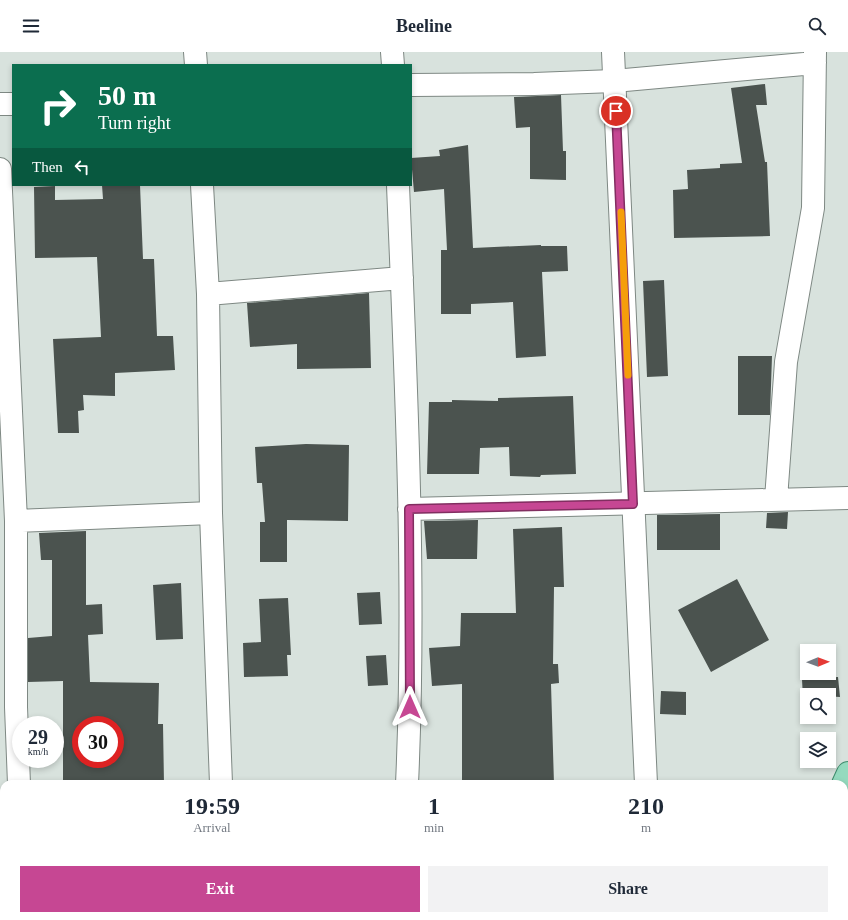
<!DOCTYPE html>
<style>
body{margin:0;font-family:Georgia,serif;background:#f2f2f3;color:#1f2937;height:100vh;display:flex;flex-direction:column;font-size:15px;white-space:nowrap}
*{box-sizing:border-box;margin:0}
p{font-size:13px;color:#747a83}
.icon{flex:none;width:22px;height:22px;fill:none;stroke:currentColor;stroke-width:2;stroke-linecap:round;stroke-linejoin:round}
.map{position:relative;flex:1;overflow:hidden}
.details{position:absolute;left:0px;top:728px;width:848px;height:140px;display:flex;flex-direction:column;background:#fff;border-radius:12px 12px 0 0;box-shadow:0 2px 6px #0003}
.details>*{flex:none}
.hud{position:absolute;left:12px;top:12px;width:400px;height:122px;border-radius:0px;box-shadow:0 2px 6px #0003;background:#0b6e4f;color:#fff;overflow:hidden}
.needle{width:26px;rotate:89deg}
.tools{position:absolute;left:800px;top:592px;display:grid;gap:8px}
.tools a{display:grid;place-items:center;width:36px;height:36px;border-radius:0px;background:#fff;box-shadow:0 2px 6px #0003;font-size:20px}
.speed{position:absolute;left:12px;top:664px;display:flex;gap:8px;font-size:20px;font-weight:700;text-align:center}
.speed>*{display:grid;place-content:center;width:52px;height:52px;border-radius:50%;background:#fff;box-shadow:0 2px 6px #0003;line-height:1}
.speed small{font-size:10px;font-weight:400}
.speed .limit{border:6px solid #d22;background:#fff;color:#111}
.pin{position:absolute;display:grid;place-items:center;width:34px;height:34px;color:#fff;margin:-17px;border:2px solid #fff;border-radius:50%;box-shadow:0 1px 4px #0007}
.me{position:absolute;width:44px;margin:-22px;rotate:0deg;stroke-linejoin:round;filter:drop-shadow(0 0 3px #0008)}
.turn{display:flex;align-items:center;gap:14px;height:84px;padding:0 20px;font-size:18px}
.turn .icon{width:52px;height:52px;stroke-width:2.5}
.turn b{display:block;font-size:28px;line-height:34px}
.then{display:flex;align-items:center;height:38px;padding:0 20px;background:#0003;gap:8px;font-size:15px}
.eta{display:flex;justify-content:space-evenly;align-items:center;height:68px;text-align:center}
.eta b{font-size:24px;font-weight:700;line-height:28px}
.button{display:flex;gap:8px;margin-top:auto;padding:8px 20px}
.button a{flex:1;height:46px;border-radius:0px;background:#c64793;color:#fff;font-size:16px;font-weight:700;line-height:46px;text-align:center}
.button a+a{background:#f2f2f3;color:#1f2937}
header{display:flex;justify-content:space-between;align-items:center;height:52px;padding:0 20px;background:#fff;font-size:18px;font-weight:700}
.map>svg:first-child{display:block}
</style>
<header><svg class="icon" aria-label="menu" viewBox="0 0 24 24"><path d="M4 6h16M4 12h16M4 18h16"/></svg>Beeline<svg class="icon" aria-label="search" viewBox="0 0 24 24"><circle cx="10" cy="10" r="6"/><path d="M15 15l6 6"/></svg></header>
<div class="map">
<svg width="848" height="868" viewBox="0 0 848 868">
<rect width="100%" height="100%" fill="#d8e2dd"/>
<path fill="#4b534f" fill-rule="evenodd" d="M 765,32 L 767,53 L 756,53 L 765,110 L 767,110 L 770,184 L 674,186 L 673,138 L 688,137 L 687,118 L 720,116 L 720,112 L 742,111 L 731,36 Z
M 561,43 L 563,99 L 566,99 L 566,128 L 530,127 L 530,75 L 516,76 L 514,45 Z
M 468,93 L 473,196 L 541,193 L 541,194 L 567,194 L 568,219 L 542,220 L 546,304 L 516,306 L 513,250 L 471,252 L 471,262 L 441,262 L 441,198 L 447,198 L 444,137 L 414,140 L 411,106 L 440,104 L 439,98 Z
M 102,133 L 140,133 L 143,207 L 154,207 L 157,284 L 173,284 L 175,318 L 115,321 L 115,344 L 83,343 L 84,358 L 78,359 L 79,381 L 58,381 L 53,287 L 101,285 L 97,205 L 35,206 L 34,135 L 55,134 L 55,148 L 103,147 Z
M 664,228 L 668,324 L 647,325 L 643,229 Z
M 369,241 L 371,316 L 297,317 L 297,292 L 250,295 L 247,251 Z
M 738,304 L 772,304 L 770,363 L 738,363 Z
M 573,344 L 576,422 L 541,423 L 540,425 L 510,424 L 509,395 L 480,396 L 479,422 L 427,422 L 429,350 L 452,350 L 452,348 L 498,349 L 498,346 Z
M 306,392 L 349,393 L 348,469 L 287,468 L 287,510 L 260,510 L 260,470 L 265,470 L 262,431 L 257,431 L 255,395 Z
M 788,460 L 787,477 L 766,476 L 767,461 Z
M 720,462 L 720,498 L 657,498 L 657,463 Z
M 478,468 L 477,507 L 427,507 L 424,469 Z
M 562,475 L 564,535 L 554,535 L 553,612 L 558,612 L 559,631 L 551,632 L 554,732 L 462,732 L 462,632 L 432,634 L 429,596 L 460,594 L 461,561 L 516,561 L 513,477 Z
M 86,479 L 86,553 L 102,552 L 103,582 L 88,583 L 90,630 L 159,631 L 158,672 L 163,672 L 164,732 L 63,732 L 63,629 L 28,630 L 28,586 L 52,584 L 52,508 L 41,508 L 39,481 ZM 81,673 L 115,673 L 115,707 L 81,707 Z
M 737,527 L 769,588 L 711,620 L 678,558 Z
M 181,531 L 183,587 L 156,588 L 153,533 Z
M 380,540 L 382,572 L 359,573 L 357,541 Z
M 288,546 L 291,603 L 287,603 L 288,624 L 244,625 L 243,591 L 261,590 L 259,547 Z
M 386,603 L 388,633 L 368,634 L 366,604 Z
M 838,625 L 840,645 L 807,643 L 807,647 L 803,647 L 802,627 Z
M 661,639 L 686,640 L 686,663 L 660,662 Z"/>
<g fill="none" stroke-linecap="round" stroke-linejoin="round">
<defs>
<path id="minor" d="M 195,0 L 196,13
M 392,0 L 393,13
M 411,33 L 534,32 L 614,29 L 815,11
M 0,52 L 13,52
M 0,117 L 16,469 L 16,655 L 19,732
M 202,133 L 208,242 L 211,461 L 221,732
M 398,133 C 406,332 416,533 407,732
M 208,242 L 402,226
M 776,447 L 786,310 L 813,156 L 815,0
M 409,457 L 848,446
M 16,469 L 211,461
M 25,864 L 26,868
M 225,864 L 225,868
M 412,864 L 413,868"/>
<path id="tertiary" d="M 613,0 L 646,732
M 652,864 L 652,868"/>
<path id="primary" d="M 843,732 L 848,721
M 778,868 L 780,864"/>
</defs>
<use href="#minor" stroke="#7e8883" stroke-width="24"/>
<use href="#tertiary" stroke="#7e8883" stroke-width="24"/>
<use href="#primary" stroke="#3e8b6c" stroke-width="24"/>
<use href="#minor" stroke="#fff" stroke-width="22"/>
<use href="#tertiary" stroke="#fff" stroke-width="22"/>
<use href="#primary" stroke="#94dabe" stroke-width="22"/>
</g>
<g fill="none" stroke-linecap="round" stroke-linejoin="round">
<defs>
<path id="route" d="M 410,655 L 409,457 L 633,452 L 616,59"/>
</defs>
<use href="#route" stroke="#812e60" stroke-width="10"/>
<use href="#route" stroke="#c64793" stroke-width="7"/>
<path stroke="#f59e0b" stroke-width="7" d="M 621,160 L 628,323"/>
</g>
</svg>
<div class="tools">
<a><svg class="needle" viewBox="-14 -14 28 28"><path d="M0-13l5 13h-10z" fill="#e53935"/><path d="M0 13l5-13h-10z" fill="#747a83"/></svg></a>
<a><svg class="icon" aria-label="search" viewBox="0 0 24 24"><circle cx="10" cy="10" r="6"/><path d="M15 15l6 6"/></svg></a>
<a><svg class="icon" aria-label="layers" viewBox="0 0 24 24"><path d="M12 4l9 5-9 5-9-5zM3 14l9 5 9-5"/></svg></a>
</div>
<div class="speed"><div>29<small>km/h</small></div><div class="limit">30</div></div>
<div class="pin" style="left:616px;top:59px;background:#d93025"><svg class="icon" aria-label="arrive" viewBox="0 0 24 24"><path d="M6 21V4h12l-3 4 3 4H6"/></svg></div>
<svg class="me" style="left:410px;top:655px" viewBox="-20 -20 40 40"><path d="M0-17L14 15 0 8-14 15z" fill="#c64793" stroke="#fff" stroke-width="4"/></svg>
<div class="hud">
<div class="turn"><svg class="icon" aria-label="right" viewBox="0 0 24 24"><path d="M7 20v-9h11M14 6l5 5-5 5"/></svg><div><b>50 m</b>Turn right</div></div>
<div class="then">Then<svg class="icon" aria-label="left" viewBox="0 0 24 24"><path d="M17 20v-9H6M10 6l-5 5 5 5"/></svg></div>
</div>
<section class="details">
<div class="eta">
<div><b>19:59</b><p>Arrival</p></div>
<div><b>1</b><p>min</p></div>
<div><b>210</b><p>m</p></div>
</div>
<div class="button"><a>Exit</a><a>Share</a></div>
</section>
</div>
